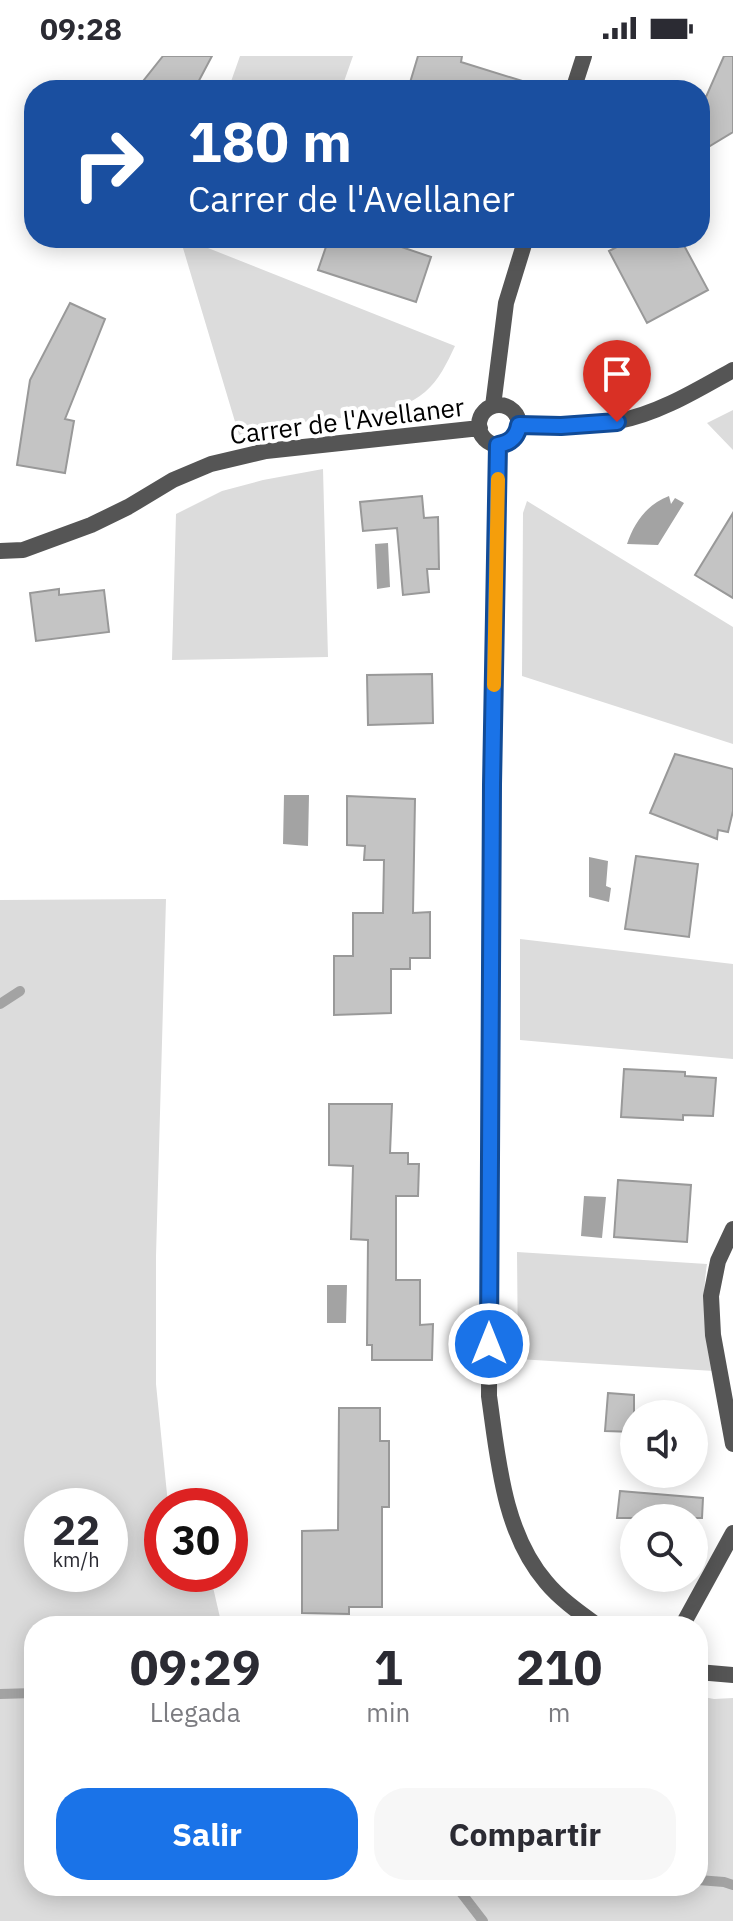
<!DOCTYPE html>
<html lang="es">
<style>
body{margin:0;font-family:"IBM Plex Sans",sans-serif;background:#f7f7f7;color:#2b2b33;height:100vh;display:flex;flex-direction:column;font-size:30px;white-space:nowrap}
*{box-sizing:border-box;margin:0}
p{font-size:26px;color:#7c7c81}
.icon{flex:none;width:44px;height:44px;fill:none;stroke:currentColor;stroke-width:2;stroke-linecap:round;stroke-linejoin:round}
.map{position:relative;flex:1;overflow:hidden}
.details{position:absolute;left:24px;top:1560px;width:684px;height:280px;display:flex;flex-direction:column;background:#fff;border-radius:32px;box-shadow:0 4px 20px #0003}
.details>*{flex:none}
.top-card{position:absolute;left:24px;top:24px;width:686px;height:168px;border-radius:32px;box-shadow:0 4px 20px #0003;background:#1a4fa0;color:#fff;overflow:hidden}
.fabs{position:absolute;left:620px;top:1344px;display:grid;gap:16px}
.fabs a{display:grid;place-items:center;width:88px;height:88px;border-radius:50%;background:#fff;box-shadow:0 4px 20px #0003;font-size:40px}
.speed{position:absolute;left:24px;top:1432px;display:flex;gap:16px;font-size:40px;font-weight:700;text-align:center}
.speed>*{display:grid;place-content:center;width:104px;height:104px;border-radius:50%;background:#fff;box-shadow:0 4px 20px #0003;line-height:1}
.speed small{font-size:20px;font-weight:400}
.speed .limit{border:12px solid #d22;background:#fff;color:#111}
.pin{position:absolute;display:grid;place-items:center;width:68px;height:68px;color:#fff;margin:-82px -34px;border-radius:50% 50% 50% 0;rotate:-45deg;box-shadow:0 0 8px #0007}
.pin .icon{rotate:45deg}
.me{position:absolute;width:88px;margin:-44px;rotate:0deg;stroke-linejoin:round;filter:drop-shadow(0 0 6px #0008)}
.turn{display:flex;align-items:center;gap:28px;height:168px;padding:0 32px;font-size:36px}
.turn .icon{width:104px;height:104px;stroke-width:2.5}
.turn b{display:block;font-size:56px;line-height:68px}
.eta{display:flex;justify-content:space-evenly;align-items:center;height:136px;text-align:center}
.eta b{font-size:48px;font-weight:800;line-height:56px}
.action{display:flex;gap:16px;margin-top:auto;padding:16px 32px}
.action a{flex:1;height:92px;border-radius:32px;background:#1a73e8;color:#fff;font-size:32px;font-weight:800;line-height:92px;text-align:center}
.action a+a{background:#f7f7f7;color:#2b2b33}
.status{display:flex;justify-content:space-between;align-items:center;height:56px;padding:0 40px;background:#fff;direction:ltr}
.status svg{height:22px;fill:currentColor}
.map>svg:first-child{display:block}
</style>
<div class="status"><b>09:28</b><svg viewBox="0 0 49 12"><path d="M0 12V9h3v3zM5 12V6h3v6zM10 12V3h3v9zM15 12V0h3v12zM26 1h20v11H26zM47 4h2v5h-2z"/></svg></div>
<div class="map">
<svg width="733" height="1865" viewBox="0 0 733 1865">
<rect width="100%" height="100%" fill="#fff"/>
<path fill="#dcdcdc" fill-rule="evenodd" d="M 240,0 L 353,0 L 341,34 L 228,34 Z
M 180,182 L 216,182 L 208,192 L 455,290 C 447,307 439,324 425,336 C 396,360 354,361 318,364 C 292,367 265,373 239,379 Z
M 733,354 L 733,394 L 707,367 Z
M 323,413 L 328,601 L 172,604 L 176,458 L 222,435 L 263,424 Z
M 527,445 L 733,571 L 733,688 L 522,620 L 523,457 Z
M 166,843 L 156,1200 L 156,1328 L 168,1448 L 195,1450 L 162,1450 L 162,1518 L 210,1518 L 221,1566 L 268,1570 L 34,1570 L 34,1830 L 698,1830 L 698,1640 L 714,1643 L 733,1642 L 733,1865 L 0,1865 L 0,844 ZM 42,1450 L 110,1450 L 110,1518 L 42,1518 Z
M 520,883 L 733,908 L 733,1003 L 520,984 Z
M 517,1196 L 707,1208 C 701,1245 706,1278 714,1315 L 518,1303 Z"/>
<path fill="#a3a3a3" d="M 669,440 L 671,448 L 675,442 L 684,447 L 658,489 L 627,488 C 634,467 647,448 669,440 Z
M 388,487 L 390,531 L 377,533 L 375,488 Z
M 284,739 L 309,739 L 308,790 L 283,788 Z
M 589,801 L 608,805 L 606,830 L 611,832 L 609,846 L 589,841 Z
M 584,1140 L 606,1141 L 602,1182 L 581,1180 Z
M 327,1229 L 347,1229 L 346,1267 L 327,1267 Z"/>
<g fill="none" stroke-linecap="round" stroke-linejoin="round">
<path stroke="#a3a3a3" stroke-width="10" d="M 0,948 L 20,935
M 0,1638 L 34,1637
M 698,1824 L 724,1826 L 733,1829
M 456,1830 L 483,1865"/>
</g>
<path fill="#c4c4c4" stroke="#999" stroke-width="2" d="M 163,0 L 212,0 L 194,34 L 136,34 Z
M 418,0 L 462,0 L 461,6 L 532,28 L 531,34 L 424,34 L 409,30 Z
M 724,0 L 733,0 L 733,76 L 700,96 L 700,38 L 706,41 Z
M 329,182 L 375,182 L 431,201 L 416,246 L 318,214 Z
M 634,182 L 680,182 L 708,234 L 647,267 L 609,195 Z
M 70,247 L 105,263 L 65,363 L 74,365 L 65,417 L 17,409 L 30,324 Z
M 422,440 L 424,462 L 438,461 L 439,513 L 427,513 L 429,536 L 403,539 L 397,472 L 363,475 L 360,446 Z
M 733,457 L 733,542 L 695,519 Z
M 59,533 L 59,539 L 104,534 L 109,576 L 36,585 L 30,537 Z
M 432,618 L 433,667 L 368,669 L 367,619 Z
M 675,698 L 733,713 L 733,755 L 728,776 L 718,774 L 717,783 L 650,757 Z
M 347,740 L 415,743 L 413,857 L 430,856 L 430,902 L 410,902 L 410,913 L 391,913 L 391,957 L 334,959 L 334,900 L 353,900 L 353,857 L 383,857 L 384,804 L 364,804 L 365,790 L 347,789 Z
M 636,800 L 698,808 L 689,881 L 625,873 Z
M 624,1013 L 685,1016 L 685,1020 L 716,1022 L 713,1060 L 683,1059 L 683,1064 L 621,1061 Z
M 329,1048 L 392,1048 L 390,1097 L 408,1097 L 408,1108 L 419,1108 L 418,1140 L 396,1140 L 396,1224 L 420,1224 L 420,1269 L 433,1268 L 432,1304 L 372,1304 L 372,1289 L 367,1289 L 368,1184 L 351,1183 L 353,1110 L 329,1109 Z
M 618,1124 L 691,1129 L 687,1186 L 614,1181 Z
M 608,1337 L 634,1339 L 634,1376 L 605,1375 Z
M 339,1352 L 380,1352 L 380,1385 L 389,1385 L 389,1451 L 382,1451 L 382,1551 L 349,1551 L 349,1558 L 302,1557 L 302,1475 L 338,1474 Z
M 620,1435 L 703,1442 L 702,1462 L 617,1462 Z"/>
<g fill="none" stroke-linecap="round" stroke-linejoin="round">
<path stroke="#555" stroke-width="16" d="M 573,34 L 584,0
M479 369a20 20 0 1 1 40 0a20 20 0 1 1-40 0Z
M 493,350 L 506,247 L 526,182
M 519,369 C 551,370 588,372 619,365 C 660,357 697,334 733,314
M 498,389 L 492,729 L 489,1340 C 498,1402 503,1476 546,1526 C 560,1543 580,1557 598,1570
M 0,495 L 23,494 L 91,469 L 128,451 L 173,424 L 211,408 L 266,395 L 480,372
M 733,1173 L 718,1205 L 711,1240 L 713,1279 L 733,1388
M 682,1570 L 733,1477
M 698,1616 L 733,1619"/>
</g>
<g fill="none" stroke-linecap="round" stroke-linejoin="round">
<defs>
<path id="route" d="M 489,1288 L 492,729 L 498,389 C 510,387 517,381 519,369 L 561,370 L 617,366"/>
</defs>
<use href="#route" stroke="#114b97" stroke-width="20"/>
<use href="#route" stroke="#1a73e8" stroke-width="14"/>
<path stroke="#f59e0b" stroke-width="14" d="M 494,629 L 498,423"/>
</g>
<g text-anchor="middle" stroke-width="8" stroke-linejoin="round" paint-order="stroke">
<g font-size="26" fill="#000" stroke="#fff">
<text transform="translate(347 365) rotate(-7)" y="9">Carrer de l'Avellaner</text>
</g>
</g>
</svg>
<div class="fabs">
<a><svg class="icon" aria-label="sound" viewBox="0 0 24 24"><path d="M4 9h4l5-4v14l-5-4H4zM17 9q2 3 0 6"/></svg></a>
<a><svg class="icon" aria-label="search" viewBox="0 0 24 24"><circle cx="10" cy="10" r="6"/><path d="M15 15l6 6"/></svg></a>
</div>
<div class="speed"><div>22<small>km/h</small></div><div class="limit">30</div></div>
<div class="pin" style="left:617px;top:366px;background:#d93025"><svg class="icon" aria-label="arrive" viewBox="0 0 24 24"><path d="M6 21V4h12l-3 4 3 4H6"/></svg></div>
<svg class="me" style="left:489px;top:1288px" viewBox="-20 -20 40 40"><circle r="17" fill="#1a73e8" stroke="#fff" stroke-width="3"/><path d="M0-11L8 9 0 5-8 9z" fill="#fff"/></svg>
<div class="top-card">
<div class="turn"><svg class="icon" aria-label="right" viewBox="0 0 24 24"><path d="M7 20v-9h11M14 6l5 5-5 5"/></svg><div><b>180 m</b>Carrer de l'Avellaner</div></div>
</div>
<section class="details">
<div class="eta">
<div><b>09:29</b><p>Llegada</p></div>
<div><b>1</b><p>min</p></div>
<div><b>210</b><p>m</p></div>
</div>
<div class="action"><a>Salir</a><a>Compartir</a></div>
</section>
</div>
